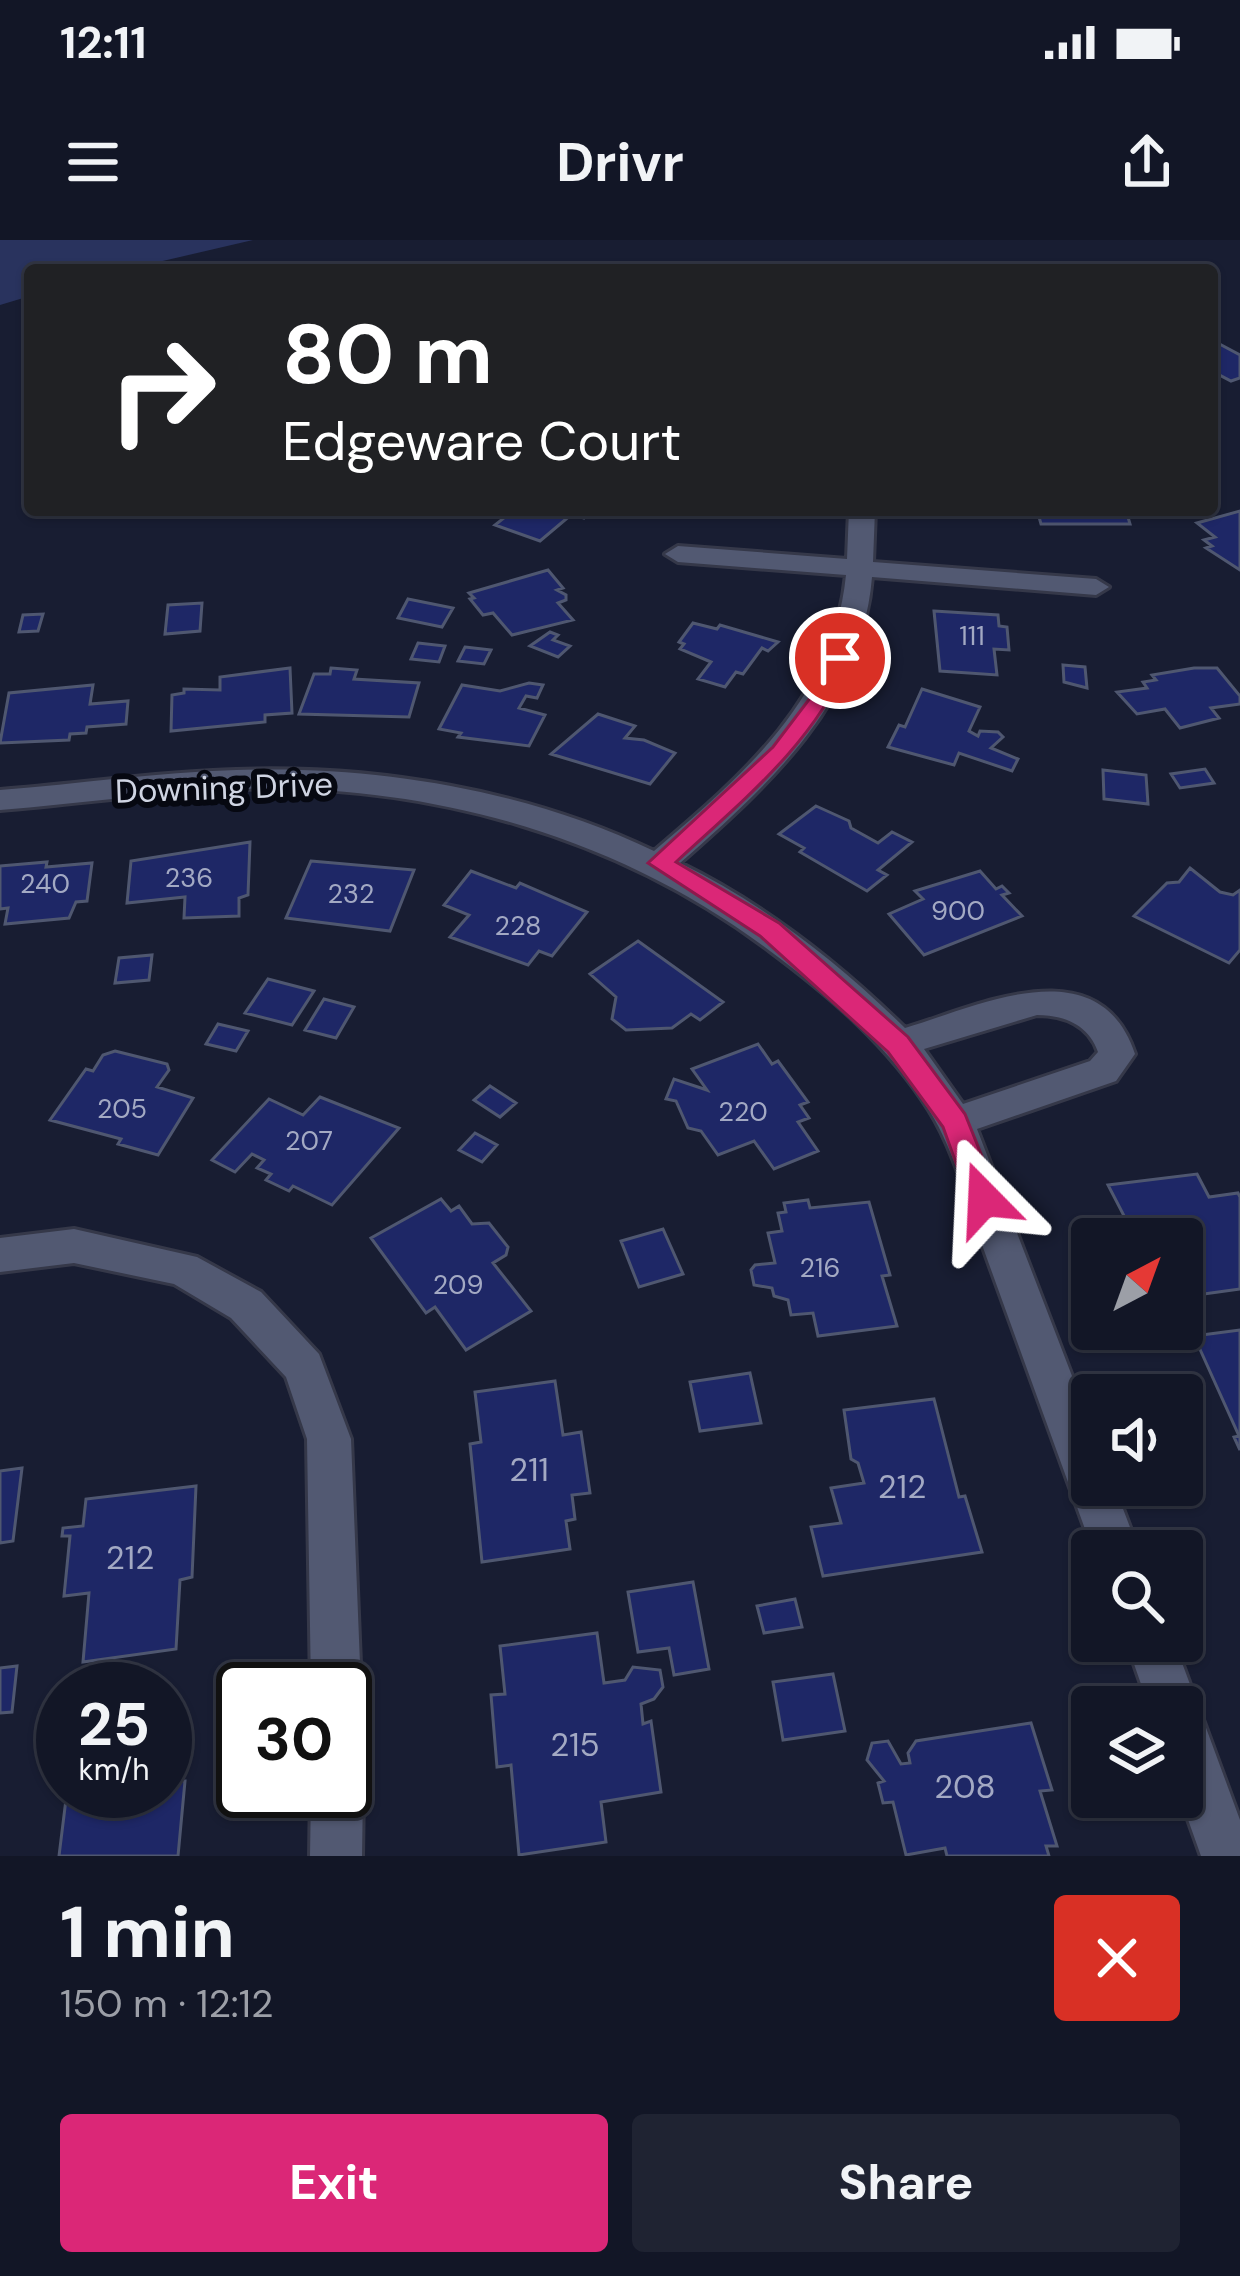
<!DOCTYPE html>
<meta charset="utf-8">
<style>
body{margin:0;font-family:"DM Sans",sans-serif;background:#1f2332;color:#f1f3f6;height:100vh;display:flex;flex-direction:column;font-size:45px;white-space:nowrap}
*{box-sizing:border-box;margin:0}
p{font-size:39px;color:#9c9fa7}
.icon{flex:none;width:66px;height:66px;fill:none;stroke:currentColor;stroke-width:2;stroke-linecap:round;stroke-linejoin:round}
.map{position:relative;height:1616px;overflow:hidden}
.details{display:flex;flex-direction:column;background:#121626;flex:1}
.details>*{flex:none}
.banner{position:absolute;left:24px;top:24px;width:1194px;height:252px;border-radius:12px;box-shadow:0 3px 9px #0004,0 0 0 3px #313543;background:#202124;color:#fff;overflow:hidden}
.needle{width:78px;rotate:41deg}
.tools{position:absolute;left:1071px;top:978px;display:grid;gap:24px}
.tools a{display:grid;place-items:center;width:132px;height:132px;border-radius:12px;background:#121626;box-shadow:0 3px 9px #0004,0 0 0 3px #313543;font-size:60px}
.speed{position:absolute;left:36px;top:1422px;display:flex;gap:24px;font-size:60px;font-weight:700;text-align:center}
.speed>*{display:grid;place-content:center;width:156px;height:156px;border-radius:50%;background:#121626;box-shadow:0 3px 9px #0004,0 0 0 3px #313543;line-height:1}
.speed small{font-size:30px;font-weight:400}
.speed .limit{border:6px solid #111;border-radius:18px;background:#fff;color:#111}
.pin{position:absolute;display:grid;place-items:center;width:102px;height:102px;color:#fff;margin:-51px;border:6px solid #fff;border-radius:50%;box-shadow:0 3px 12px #0007}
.me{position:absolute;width:132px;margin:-66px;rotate:339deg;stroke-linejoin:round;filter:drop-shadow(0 0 9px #0008)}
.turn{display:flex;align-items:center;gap:42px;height:252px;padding:0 60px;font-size:54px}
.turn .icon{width:156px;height:156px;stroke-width:2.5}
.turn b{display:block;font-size:84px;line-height:102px}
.round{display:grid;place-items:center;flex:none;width:126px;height:126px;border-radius:12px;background:#1f2332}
.headline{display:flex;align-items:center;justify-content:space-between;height:204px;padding:0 60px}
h1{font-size:72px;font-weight:700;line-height:90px}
.button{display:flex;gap:24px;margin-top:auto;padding:24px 60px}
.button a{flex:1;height:138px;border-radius:12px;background:#db2777;color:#fff;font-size:48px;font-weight:700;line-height:138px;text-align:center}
.button a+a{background:#1f2332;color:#f1f3f6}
.status{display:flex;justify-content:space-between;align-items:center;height:84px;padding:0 60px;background:#121626;direction:ltr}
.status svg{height:33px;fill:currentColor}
header{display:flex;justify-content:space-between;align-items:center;height:156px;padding:0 60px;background:#121626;font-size:54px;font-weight:700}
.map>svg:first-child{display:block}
</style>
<div class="status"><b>12:11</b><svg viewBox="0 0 49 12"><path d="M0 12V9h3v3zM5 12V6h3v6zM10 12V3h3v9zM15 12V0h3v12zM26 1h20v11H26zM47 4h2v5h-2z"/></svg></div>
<header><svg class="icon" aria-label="menu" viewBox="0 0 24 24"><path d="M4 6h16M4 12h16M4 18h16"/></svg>Drivr<svg class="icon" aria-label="share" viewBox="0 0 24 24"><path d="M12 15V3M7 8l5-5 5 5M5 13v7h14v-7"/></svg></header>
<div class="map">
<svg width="1240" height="1616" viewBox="0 0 1240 1616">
<rect width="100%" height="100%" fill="#181d32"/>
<path fill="#29335e" d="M 0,0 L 253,0 L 124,30 L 30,30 L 30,56 L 0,65 Z"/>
<path fill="#1e2766" stroke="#4f5770" stroke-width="3" d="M 1212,100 L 1240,115 L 1240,138 L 1231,141 L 1212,131 Z
M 514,270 L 594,270 L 584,278 L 572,274 L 540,301 L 495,285 Z
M 1037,270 L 1126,270 L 1130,284 L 1041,284 Z
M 1240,271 L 1240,330 L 1206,308 L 1212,306 L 1204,300 L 1215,297 L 1197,283 Z
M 548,330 L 563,348 L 557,350 L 566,355 L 566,360 L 558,363 L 573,380 L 512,395 L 493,373 L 483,375 L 470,359 L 474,358 L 469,353 Z
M 408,359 L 453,368 L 442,387 L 398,378 Z
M 202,363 L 200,391 L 165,394 L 168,365 Z
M 934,371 L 998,375 L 999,386 L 1007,387 L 1009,410 L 994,409 L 997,435 L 940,431 Z
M 43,374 L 38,391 L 19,392 L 23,375 Z
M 693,383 L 717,389 L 720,385 L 778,402 L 768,411 L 762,408 L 743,434 L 736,432 L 725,447 L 698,439 L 711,422 L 680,409 L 684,404 L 679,402 Z
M 550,392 L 558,395 L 553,400 L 570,406 L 558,417 L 530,406 Z
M 418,403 L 445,406 L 439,422 L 411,419 Z
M 465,407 L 491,410 L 484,424 L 458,421 Z
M 1063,425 L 1085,427 L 1087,448 L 1064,442 Z
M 290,428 L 292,473 L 265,475 L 265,482 L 171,491 L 172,455 L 184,453 L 184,449 L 220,450 L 220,437 Z
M 331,428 L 357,430 L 354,439 L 419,443 L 409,477 L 299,474 L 314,434 L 330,434 Z
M 1194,428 L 1217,428 L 1240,456 L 1240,464 L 1211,468 L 1219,478 L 1180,488 L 1165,469 L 1137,474 L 1117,452 L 1147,448 L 1143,442 L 1156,440 L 1152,435 Z
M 529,443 L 543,445 L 537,458 L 526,456 L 519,468 L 545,475 L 529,506 L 458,497 L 461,493 L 439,489 L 462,445 L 500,451 Z
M 93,445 L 90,464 L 128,461 L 126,484 L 87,487 L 86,493 L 70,494 L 69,500 L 0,503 L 9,453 Z
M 922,449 L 980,467 L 969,491 L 978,496 L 980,491 L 998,492 L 1003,497 L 991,508 L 1018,519 L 1012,531 L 959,513 L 954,525 L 888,507 L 899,485 L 905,487 Z
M 598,474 L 635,486 L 625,498 L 644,500 L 675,513 L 650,544 L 551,514 Z
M 1205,529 L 1214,543 L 1180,548 L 1171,534 Z
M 1103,530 L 1146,535 L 1148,564 L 1104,559 Z
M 816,566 L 849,581 L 851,588 L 878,603 L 892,592 L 912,602 L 878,630 L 887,635 L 867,651 L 800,612 L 804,608 L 779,594 Z
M 250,602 L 248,655 L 239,658 L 239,676 L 184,678 L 185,657 L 127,663 L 131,621 Z
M 311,621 L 414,630 L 390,691 L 286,678 Z
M 47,622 L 46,627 L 92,623 L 87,661 L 76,662 L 69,678 L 5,684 L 8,668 L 0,669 L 0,626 Z
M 1190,628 L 1220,652 L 1233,655 L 1240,650 L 1240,710 L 1229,723 L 1134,676 L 1167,643 L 1179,642 Z
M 471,631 L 516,648 L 520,643 L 587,672 L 552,716 L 539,711 L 528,725 L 450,697 L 469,675 L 444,665 Z
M 980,631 L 996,649 L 1002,646 L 1009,653 L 1002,655 L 1022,676 L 924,715 L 889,674 L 923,659 L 915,651 Z
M 638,701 L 723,762 L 700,780 L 691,774 L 672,788 L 626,790 L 612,779 L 616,757 L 590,734 Z
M 152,715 L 149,740 L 115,743 L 119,718 Z
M 268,739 L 314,751 L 292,785 L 245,773 Z
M 324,759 L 354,767 L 336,798 L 305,790 Z
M 218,784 L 248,791 L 236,811 L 206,804 Z
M 758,804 L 772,824 L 778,821 L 808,862 L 800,865 L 809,878 L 798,882 L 818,911 L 774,929 L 754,901 L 718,915 L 701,891 L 688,888 L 676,861 L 666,859 L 674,839 L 707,850 L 692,829 Z
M 115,811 L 167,824 L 169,830 L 157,847 L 193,858 L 158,915 L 118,904 L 121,899 L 50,880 L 86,829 L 93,831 L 103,815 Z
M 490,846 L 516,863 L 500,877 L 474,860 Z
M 320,857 L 399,888 L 332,965 L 293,946 L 289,951 L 266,940 L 271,934 L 257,928 L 264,920 L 252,914 L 235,932 L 212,920 L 269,859 L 303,875 Z
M 475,893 L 497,905 L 482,922 L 459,910 Z
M 1197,934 L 1209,957 L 1238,953 L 1240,957 L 1240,1049 L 1182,1057 L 1182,999 L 1136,999 L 1108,945 Z
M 441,959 L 451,971 L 459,966 L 472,984 L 489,983 L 508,1007 L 506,1015 L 493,1023 L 531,1071 L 466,1110 L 435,1067 L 426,1073 L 371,998 Z
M 808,960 L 810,968 L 869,962 L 890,1035 L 882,1036 L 897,1086 L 818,1096 L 813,1073 L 791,1075 L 788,1060 L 774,1056 L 772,1048 L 754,1045 L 751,1030 L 755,1025 L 775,1023 L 768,993 L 782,991 L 778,973 L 786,972 L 784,963 Z
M 663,989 L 683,1034 L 639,1047 L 621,1001 Z
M 1240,1090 L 1240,1210 L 1234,1197 L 1239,1196 L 1194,1096 Z
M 750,1133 L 761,1183 L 700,1191 L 690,1142 Z
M 555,1141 L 563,1195 L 581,1192 L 590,1253 L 572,1255 L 575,1279 L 566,1281 L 570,1309 L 482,1322 L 470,1204 L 481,1202 L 475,1152 Z
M 934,1159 L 959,1257 L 965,1256 L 982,1312 L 823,1336 L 811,1287 L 841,1283 L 831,1248 L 864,1243 L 858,1223 L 851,1219 L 844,1170 Z
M 22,1228 L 13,1301 L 0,1303 L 0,1231 Z
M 196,1246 L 192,1337 L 180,1340 L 176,1409 L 83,1422 L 89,1353 L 64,1356 L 70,1296 L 62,1296 L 63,1288 L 83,1286 L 86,1259 Z
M 693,1342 L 709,1429 L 674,1435 L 669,1408 L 638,1412 L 628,1352 Z
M 795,1359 L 802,1387 L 764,1393 L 757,1366 Z
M 597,1393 L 604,1443 L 625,1440 L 633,1427 L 660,1430 L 663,1447 L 654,1459 L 641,1464 L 643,1484 L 651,1481 L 661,1552 L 601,1562 L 606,1602 L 519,1615 L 511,1525 L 497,1527 L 491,1455 L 505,1454 L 500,1406 Z
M 17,1426 L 12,1472 L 0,1473 L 0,1428 Z
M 833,1434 L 845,1491 L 783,1500 L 773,1442 Z
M 183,1483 L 179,1541 L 185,1541 L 178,1616 L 59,1616 L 67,1551 L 165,1551 L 165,1484 Z
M 1031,1483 L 1052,1550 L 1040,1551 L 1057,1606 L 1046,1606 L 1049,1616 L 947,1616 L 945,1608 L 906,1615 L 893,1562 L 883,1563 L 878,1543 L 884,1541 L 867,1520 L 872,1503 L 888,1501 L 901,1524 L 910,1523 L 908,1513 L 916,1501 Z"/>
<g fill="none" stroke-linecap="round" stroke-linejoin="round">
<defs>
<path id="street" d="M 849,270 L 875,270 L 873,322 L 1096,339 L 1109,347 L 1096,355 L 872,337 C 862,462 767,546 680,623 C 764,664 839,723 905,788 C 979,766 1099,706 1135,814 L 1116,841 L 977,889 L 1092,1188 L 1092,1245 L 1114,1245 L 1139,1311 L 1093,1311 C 1057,1212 1021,1112 985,1013 C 968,966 956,913 929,870 C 889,806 829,755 770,711 C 617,595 425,542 234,549 C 156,552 78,564 0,570 L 0,550 C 79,544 157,532 236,530 C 376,525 527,550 654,611 C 742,536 834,458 846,335 L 678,322 L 665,314 L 678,306 L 847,319 ZM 1037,775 C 1064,775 1089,785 1098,812 L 1090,821 L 963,864 L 924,809 Z
M 74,989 L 197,1017 L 261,1052 L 319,1114 L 351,1199 L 361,1449 L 353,1466 L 345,1470 L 345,1449 L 311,1449 L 307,1199 L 286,1137 L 231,1078 L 174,1044 L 74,1023 L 0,1032 L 0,998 Z
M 1126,1401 L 1174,1401 L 1240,1580 L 1240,1616 L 1201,1616 L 1180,1557 L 1182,1467 L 1149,1467 Z
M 345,1529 L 355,1533 L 363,1551 L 362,1616 L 310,1616 L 311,1551 L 345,1551 Z"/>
</defs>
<use href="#street" stroke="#353849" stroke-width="6"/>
<use href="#street" fill="#525972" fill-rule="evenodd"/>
</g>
<path fill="#db2777" stroke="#8e194d" stroke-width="3" d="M 840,412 L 850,418 C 814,504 743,560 676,622 L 779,683 L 908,797 L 965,874 L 999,959 L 995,968 L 974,968 L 969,959 L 943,887 L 888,812 L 760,696 L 648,623 L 773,507 L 814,453 L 832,414 Z"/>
<g text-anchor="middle" stroke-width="12" stroke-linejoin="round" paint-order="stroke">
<g font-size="27" fill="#a3a9c3">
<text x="972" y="405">111</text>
<text x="189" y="647">236</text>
<text x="45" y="653">240</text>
<text x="351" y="663">232</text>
<text x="958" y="680">900</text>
<text x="518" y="695">228</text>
<text x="122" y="878">205</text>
<text x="743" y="881">220</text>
<text x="309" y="910">207</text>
<text x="820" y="1037">216</text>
<text x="458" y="1054">209</text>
</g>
<g font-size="33" fill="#cfd4e2" stroke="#060811">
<text transform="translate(224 547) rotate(-2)" y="12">Downing Drive</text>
</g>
<g font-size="33" fill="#a3a9c3">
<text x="529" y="1241">211</text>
<text x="902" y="1258">212</text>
<text x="130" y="1329">212</text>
<text x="575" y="1516">215</text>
<text x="965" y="1558">208</text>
</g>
</g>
</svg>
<div class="tools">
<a><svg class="needle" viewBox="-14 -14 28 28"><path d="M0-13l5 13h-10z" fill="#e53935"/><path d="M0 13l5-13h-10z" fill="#9c9fa7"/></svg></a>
<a><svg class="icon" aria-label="sound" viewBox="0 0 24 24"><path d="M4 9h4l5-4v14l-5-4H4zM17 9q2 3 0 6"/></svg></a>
<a><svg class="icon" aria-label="search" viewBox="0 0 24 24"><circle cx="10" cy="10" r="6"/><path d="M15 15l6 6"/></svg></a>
<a><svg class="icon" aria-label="layers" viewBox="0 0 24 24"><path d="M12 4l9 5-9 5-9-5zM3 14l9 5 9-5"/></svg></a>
</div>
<div class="speed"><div>25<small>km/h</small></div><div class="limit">30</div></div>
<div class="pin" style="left:840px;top:418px;background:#d93025"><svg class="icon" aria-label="arrive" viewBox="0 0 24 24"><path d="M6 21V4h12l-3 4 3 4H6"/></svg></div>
<svg class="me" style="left:984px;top:959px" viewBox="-20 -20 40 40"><path d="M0-17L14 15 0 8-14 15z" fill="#db2777" stroke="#fff" stroke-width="4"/></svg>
<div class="banner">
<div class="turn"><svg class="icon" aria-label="right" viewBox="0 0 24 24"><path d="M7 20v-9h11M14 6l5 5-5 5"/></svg><div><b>80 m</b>Edgeware Court</div></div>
</div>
</div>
<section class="details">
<div class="headline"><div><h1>1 min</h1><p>150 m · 12:12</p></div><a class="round" style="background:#d93025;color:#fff"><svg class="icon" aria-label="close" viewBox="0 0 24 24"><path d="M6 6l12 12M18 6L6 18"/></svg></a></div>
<div class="button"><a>Exit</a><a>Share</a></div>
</section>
